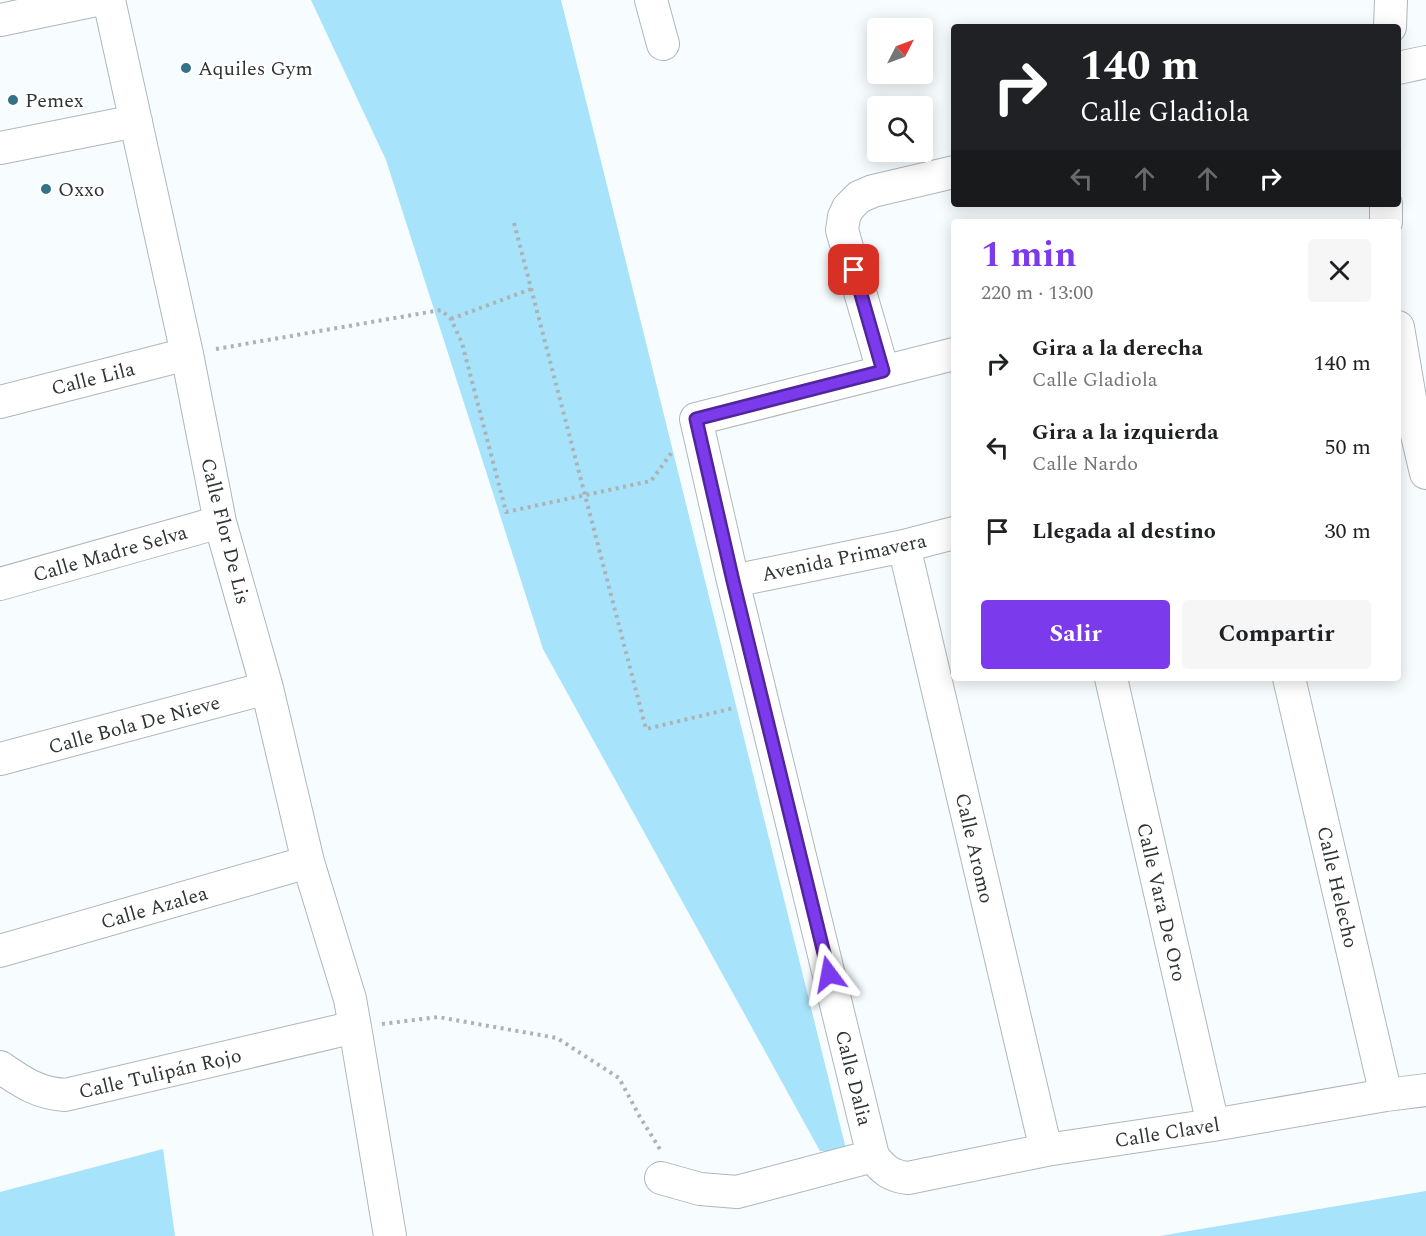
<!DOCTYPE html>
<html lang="es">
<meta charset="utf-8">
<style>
body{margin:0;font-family:Spectral,serif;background:#f6f6f6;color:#202124;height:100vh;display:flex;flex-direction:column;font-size:22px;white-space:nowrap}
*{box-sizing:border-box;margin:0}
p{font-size:20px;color:#757577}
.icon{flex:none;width:33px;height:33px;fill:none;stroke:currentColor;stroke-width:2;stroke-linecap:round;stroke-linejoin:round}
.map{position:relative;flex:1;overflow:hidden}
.drawer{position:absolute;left:951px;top:219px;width:450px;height:462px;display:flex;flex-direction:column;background:#fff;border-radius:6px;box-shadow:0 3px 15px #0003}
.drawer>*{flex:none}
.top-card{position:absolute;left:951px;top:24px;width:450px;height:183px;border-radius:6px;box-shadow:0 3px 15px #0003;background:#202124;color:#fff;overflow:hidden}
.needle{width:39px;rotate:48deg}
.controls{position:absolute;left:867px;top:18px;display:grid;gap:12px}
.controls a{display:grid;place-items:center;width:66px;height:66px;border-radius:6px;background:#fff;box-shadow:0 3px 15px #0003;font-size:30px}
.pin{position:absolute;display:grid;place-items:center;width:51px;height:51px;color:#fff;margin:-26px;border-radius:12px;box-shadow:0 3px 9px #0006}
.me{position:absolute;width:66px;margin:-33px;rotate:347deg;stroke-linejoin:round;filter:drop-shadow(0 0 4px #0008)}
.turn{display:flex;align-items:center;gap:21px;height:126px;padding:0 30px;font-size:27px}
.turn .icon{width:78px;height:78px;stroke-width:2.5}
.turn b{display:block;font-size:42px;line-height:51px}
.lanes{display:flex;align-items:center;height:57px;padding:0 30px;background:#0003;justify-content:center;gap:30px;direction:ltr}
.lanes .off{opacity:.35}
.round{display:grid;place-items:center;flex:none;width:63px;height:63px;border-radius:6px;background:#f6f6f6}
.overview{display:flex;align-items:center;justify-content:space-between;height:102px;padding:0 30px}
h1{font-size:36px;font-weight:700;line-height:45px;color:#7c3aed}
.action{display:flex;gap:12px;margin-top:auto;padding:12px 30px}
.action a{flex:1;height:69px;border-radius:6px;background:#7c3aed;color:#fff;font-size:24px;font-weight:700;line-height:69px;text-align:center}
.action a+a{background:#f6f6f6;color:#202124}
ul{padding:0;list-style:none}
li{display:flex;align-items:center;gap:18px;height:84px;padding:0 30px}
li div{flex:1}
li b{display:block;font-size:22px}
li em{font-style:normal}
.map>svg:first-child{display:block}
</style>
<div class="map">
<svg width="1426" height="1236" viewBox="0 0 1426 1236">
<rect width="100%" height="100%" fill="#f7fdff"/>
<path fill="#a7e3fb" d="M 311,0 L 561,0 L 847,1153 L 820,1151 L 543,649 L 386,160 Z
M 163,1149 L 175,1236 L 0,1236 L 0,1192 Z
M 1426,1191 L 1426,1236 L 1160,1236 L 1183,1232 Z"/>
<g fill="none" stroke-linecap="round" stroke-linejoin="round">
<defs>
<path id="minor" d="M 651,0 L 663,44
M 0,20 L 96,0
M 1390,27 L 1391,0
M 1398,68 L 1426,62
M 0,148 L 136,121
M 1386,222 L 1386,204
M 1398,327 L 1414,422 L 1426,473
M 954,354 L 696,419 L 733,581 L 873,1156 C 883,1170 891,1176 908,1178 L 1046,1150 L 1213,1125 L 1386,1095 L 1426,1090
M 883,371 L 842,230 L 844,217 L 848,208 L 859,197 L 873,191 L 954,172
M 0,402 L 187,354
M 904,546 L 1046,1150
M 733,581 L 904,546 L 954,533
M 0,584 L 220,522
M 1111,678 L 1213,1125
M 1289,678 L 1386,1095
M 0,759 L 267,688
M 0,951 L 308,862
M 355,1027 L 390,1236
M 0,1067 C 22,1082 37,1093 65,1095 L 355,1027 L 350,999 L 308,862 L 267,688 L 220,522 L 187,354 L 109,0
M 661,1178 L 700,1189 L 737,1192 L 873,1156"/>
</defs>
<use href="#minor" stroke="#afb7bb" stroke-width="34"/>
<path stroke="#adb2b4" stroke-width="4" stroke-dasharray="3 4.5" stroke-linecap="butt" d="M 514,223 L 646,729 L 734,708
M 451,319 L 531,289
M 216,349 L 441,310 L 451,319 L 462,343 L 506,512 L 651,481 L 672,452
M 382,1024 L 438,1017 L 557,1038 L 619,1078 L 640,1117 L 661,1151"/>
<use href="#minor" stroke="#fff" stroke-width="32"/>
</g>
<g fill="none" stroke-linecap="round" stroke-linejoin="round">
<defs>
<path id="route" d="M 829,974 L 733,581 L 696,419 L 883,371 L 854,270"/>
</defs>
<use href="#route" stroke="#51269a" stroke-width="15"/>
<use href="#route" stroke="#7c3aed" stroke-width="10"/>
</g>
<g fill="#347288" stroke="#fff" stroke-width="2">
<circle cx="186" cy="68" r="6"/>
<circle cx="13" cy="100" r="6"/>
<circle cx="46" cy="189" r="6"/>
</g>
<g text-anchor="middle" stroke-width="4.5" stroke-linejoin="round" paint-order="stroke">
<g font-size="20" fill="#303435" stroke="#fff" text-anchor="start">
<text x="198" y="75">Aquiles Gym</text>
<text x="25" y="107">Pemex</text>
<text x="58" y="196">Oxxo</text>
</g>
<g font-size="20" fill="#303435" stroke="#fff">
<text transform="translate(93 378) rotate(-14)" y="7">Calle Lila</text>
<text transform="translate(226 531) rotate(76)" y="7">Calle Flor De Lis</text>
<text transform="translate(110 553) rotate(-16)" y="7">Calle Madre Selva</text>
<text transform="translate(844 557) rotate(-12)" y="7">Avenida Primavera</text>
<text transform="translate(134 724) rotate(-15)" y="7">Calle Bola De Nieve</text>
<text transform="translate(975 848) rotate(77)" y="7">Calle Aromo</text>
<text transform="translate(1338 887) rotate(77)" y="7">Calle Helecho</text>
<text transform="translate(1162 902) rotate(77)" y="7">Calle Vara De Oro</text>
<text transform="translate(154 907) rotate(-16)" y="7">Calle Azalea</text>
<text transform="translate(160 1073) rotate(-13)" y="7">Calle Tulipán Rojo</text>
<text transform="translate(854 1078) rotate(76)" y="7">Calle Dalia</text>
<text transform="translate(1167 1132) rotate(-9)" y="7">Calle Clavel</text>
</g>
</g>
</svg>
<div class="controls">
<a><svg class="needle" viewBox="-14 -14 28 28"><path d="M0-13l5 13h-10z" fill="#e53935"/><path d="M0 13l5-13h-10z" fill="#757577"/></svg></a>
<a><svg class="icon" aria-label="search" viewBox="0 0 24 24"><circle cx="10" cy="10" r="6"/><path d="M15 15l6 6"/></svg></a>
</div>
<div class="pin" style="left:854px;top:270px;background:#d93025"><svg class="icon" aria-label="arrive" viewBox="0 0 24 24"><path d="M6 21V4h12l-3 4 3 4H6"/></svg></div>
<svg class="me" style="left:829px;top:974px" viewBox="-20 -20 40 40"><path d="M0-17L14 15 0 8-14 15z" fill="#7c3aed" stroke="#fff" stroke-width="4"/></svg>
<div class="top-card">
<div class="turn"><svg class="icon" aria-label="right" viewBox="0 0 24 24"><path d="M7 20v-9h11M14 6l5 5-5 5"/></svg><div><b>140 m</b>Calle Gladiola</div></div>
<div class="lanes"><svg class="icon off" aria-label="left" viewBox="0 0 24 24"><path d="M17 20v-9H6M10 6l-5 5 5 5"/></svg><svg class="icon off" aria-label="ahead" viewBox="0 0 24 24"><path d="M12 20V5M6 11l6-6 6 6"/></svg><svg class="icon off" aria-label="ahead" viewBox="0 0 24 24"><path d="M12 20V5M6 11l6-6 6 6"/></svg><svg class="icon" aria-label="right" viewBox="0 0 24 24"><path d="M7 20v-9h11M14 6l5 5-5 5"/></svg></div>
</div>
<section class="drawer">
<div class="overview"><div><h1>1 min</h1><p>220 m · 13:00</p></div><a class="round"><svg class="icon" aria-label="close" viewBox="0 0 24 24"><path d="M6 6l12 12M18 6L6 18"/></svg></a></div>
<ul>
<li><svg class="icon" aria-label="right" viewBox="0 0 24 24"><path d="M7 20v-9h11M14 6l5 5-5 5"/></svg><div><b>Gira a la derecha</b><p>Calle Gladiola</p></div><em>140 m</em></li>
<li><svg class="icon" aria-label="left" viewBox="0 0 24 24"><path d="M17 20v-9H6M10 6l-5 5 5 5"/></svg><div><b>Gira a la izquierda</b><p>Calle Nardo</p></div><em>50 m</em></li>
<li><svg class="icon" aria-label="arrive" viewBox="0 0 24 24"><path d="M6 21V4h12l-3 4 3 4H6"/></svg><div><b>Llegada al destino</b></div><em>30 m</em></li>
</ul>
<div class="action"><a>Salir</a><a>Compartir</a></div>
</section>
</div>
